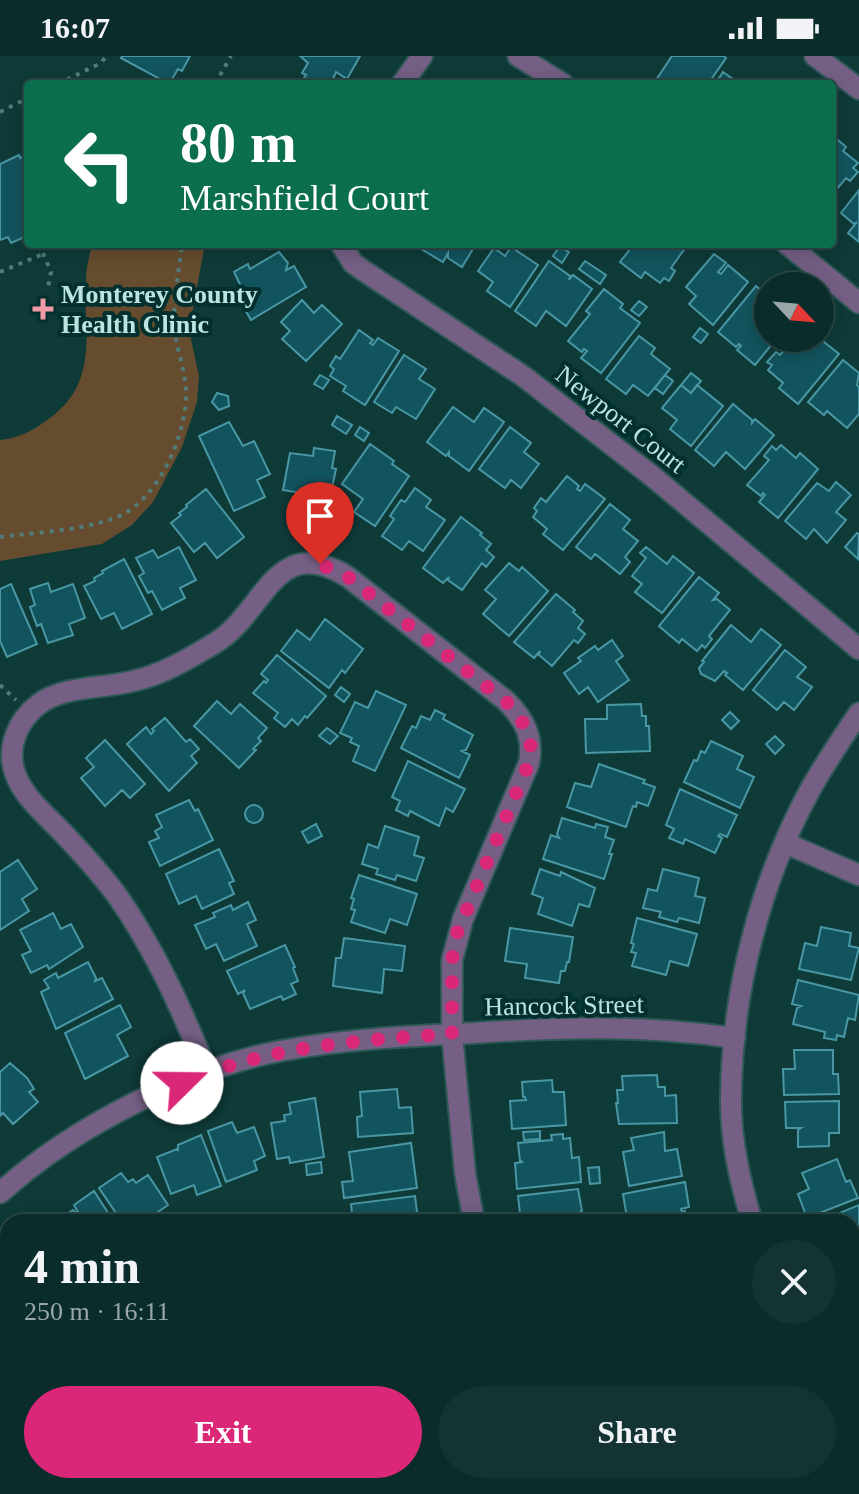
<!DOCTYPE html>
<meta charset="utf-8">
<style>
body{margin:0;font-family:"Times New Roman",serif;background:#133432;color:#f1f3f6;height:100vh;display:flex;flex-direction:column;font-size:30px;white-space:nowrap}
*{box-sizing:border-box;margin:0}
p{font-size:26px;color:#99a7a8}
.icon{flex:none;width:44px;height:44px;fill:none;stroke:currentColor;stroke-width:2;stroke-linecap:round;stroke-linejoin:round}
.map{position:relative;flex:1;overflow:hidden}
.panel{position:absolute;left:0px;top:1158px;width:860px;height:280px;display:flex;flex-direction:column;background:#0a2c2a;border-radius:24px 24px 0 0;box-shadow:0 4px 20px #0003,0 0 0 2px #2a4847}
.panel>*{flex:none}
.top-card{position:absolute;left:24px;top:24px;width:812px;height:168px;border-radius:8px;box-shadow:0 4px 20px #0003,0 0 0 2px #2a4847;background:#0b6e4f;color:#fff;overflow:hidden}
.needle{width:52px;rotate:116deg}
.fabs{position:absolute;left:754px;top:216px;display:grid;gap:16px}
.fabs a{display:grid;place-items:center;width:80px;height:80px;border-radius:50%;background:#0a2c2a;box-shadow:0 4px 20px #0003,0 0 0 2px #2a4847;font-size:40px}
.pin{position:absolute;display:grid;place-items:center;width:68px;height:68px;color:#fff;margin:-82px -34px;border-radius:50% 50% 50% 0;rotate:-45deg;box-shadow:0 0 8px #0007}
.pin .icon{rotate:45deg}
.me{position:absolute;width:88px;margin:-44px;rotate:68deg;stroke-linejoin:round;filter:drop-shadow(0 0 6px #0008)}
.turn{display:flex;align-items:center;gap:28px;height:168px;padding:0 24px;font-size:36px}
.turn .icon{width:104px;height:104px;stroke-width:2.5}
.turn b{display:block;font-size:56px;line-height:68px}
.round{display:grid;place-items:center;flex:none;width:84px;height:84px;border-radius:42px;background:#133432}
.headline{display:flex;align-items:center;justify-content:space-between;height:136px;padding:0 24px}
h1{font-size:48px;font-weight:600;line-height:60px}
.button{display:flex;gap:16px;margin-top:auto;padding:16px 24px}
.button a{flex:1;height:92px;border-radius:48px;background:#db2777;color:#fff;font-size:32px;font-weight:600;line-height:92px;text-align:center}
.button a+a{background:#133432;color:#f1f3f6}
.status{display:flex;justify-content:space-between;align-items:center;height:56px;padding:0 40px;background:#0a2c2a;direction:ltr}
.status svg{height:22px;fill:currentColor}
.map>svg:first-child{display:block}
</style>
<div class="status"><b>16:07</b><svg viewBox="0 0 49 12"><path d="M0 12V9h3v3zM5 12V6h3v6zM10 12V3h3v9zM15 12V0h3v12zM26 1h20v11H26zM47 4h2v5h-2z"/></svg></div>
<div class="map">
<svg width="859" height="1438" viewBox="0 0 859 1438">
<rect width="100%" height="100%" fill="#0e3a38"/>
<path fill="#654c2f" d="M 93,188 L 205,188 L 189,274 L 199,320 L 197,346 L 182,391 L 153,446 L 132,469 L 102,488 L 0,505 L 0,384 C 20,382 34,374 50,362 C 113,315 70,248 93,188 Z"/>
<path fill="#12545e" stroke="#4997a4" stroke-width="2" d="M 122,0 L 190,0 L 182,15 L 178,13 L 169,28 L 121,2 Z
M 300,0 L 360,0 L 347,23 L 336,16 L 331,28 L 301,27 L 306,19 L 302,17 L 308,7 Z
M 672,0 L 724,0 L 726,2 L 708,28 L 662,28 L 656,24 Z
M 723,16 L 740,28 L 715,28 Z
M 832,79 L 846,91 L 843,95 L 858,107 L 853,112 L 858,116 L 850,125 L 846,122 L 832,139 Z
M 19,99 L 20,102 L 28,99 L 28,172 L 24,173 L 27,180 L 11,187 L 8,181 L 0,184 L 0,108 Z
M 859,134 L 859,186 L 848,177 L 857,166 L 854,168 L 841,157 Z
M 424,188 L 476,188 L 462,211 L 448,202 L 448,197 L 443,206 L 421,193 Z
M 634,188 L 688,188 L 671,212 L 675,215 L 669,225 L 664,222 L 660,227 L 645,216 L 641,222 L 620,206 Z
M 560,190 L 569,196 L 562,207 L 553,200 Z
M 511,191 L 538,209 L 510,251 L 487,235 L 493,226 L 478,215 L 494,192 L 505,200 Z
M 279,196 L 288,207 L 286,214 L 294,210 L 306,231 L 251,264 L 239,243 L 245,239 L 234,216 L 248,208 L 250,213 Z
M 714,198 L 726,207 L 718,216 L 721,218 L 728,209 L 748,226 L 713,269 L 689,248 L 696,240 L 686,231 Z
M 549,205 L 570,220 L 569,224 L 573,219 L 592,233 L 566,270 L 546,255 L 536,270 L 515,255 Z
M 585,205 L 606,219 L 600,228 L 579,213 Z
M 756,230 L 768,240 L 768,253 L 764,258 L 768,261 L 768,282 L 777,282 L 755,309 L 737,294 L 741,290 L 739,288 L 736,291 L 718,276 Z
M 604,233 L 623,248 L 620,252 L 640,267 L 601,317 L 581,302 L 587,295 L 584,293 L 582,296 L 568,285 L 590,258 L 586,255 Z
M 302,244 L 314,257 L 322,249 L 342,268 L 306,305 L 282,283 L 290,275 L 281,266 Z
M 639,245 L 647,251 L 639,260 L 631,254 Z
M 700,272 L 708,278 L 701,287 L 693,281 Z
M 359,274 L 373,284 L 370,287 L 373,289 L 378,282 L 399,295 L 365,349 L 343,335 L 346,330 L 330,320 L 334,313 L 330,310 L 336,300 L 340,303 Z
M 639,280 L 655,292 L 651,298 L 670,313 L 648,340 L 633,329 L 626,338 L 606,323 Z
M 794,282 L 810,282 L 814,289 L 819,282 L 839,298 L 798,348 L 779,332 L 783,327 L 768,314 L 772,309 L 767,306 L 776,296 L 780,299 Z
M 404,299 L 426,313 L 419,323 L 435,333 L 416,363 L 396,351 L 392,357 L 374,346 Z
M 843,304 L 859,317 L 857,329 L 859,331 L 859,358 L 847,372 L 827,355 L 824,359 L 808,346 Z
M 691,317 L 701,325 L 691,337 L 681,329 Z
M 320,319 L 329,324 L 323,333 L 314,328 Z
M 665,319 L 673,325 L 663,338 L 655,332 Z
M 681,329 L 691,337 L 697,329 L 723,350 L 691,390 L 670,373 L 677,364 L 662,352 Z
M 217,337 L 228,340 L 229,350 L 219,354 L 212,346 Z
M 733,348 L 752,364 L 752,367 L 755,363 L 774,379 L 745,413 L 726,396 L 714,410 L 695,394 Z
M 453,351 L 474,366 L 484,352 L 504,366 L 469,415 L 449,400 L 449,396 L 446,400 L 427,386 Z
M 337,360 L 352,369 L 346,378 L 332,369 Z
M 229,366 L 243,390 L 254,385 L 270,418 L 257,424 L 265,441 L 234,455 L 199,380 Z
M 360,371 L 369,377 L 364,385 L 355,379 Z
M 510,371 L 531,387 L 524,396 L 539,408 L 521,432 L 511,424 L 505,432 L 479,413 Z
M 370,388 L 394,405 L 392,408 L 409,420 L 375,470 L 354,456 L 363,443 L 342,428 Z
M 781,389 L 796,402 L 800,397 L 818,413 L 778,462 L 759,446 L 765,439 L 763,437 L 761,440 L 747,429 L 769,404 L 764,400 L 772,390 L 776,394 Z
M 314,392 L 335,395 L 332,412 L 336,413 L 332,432 L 328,431 L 325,452 L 299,448 L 301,437 L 283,434 L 290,397 L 313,400 Z
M 567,420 L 579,430 L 577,433 L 580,435 L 585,428 L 605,443 L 563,494 L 543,478 L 547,473 L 533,461 L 537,455 L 534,452 L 541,442 L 546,446 Z
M 836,426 L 851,439 L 836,456 L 846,464 L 827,487 L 814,473 L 806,483 L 785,465 L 817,427 L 829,435 Z
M 415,432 L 431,444 L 426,451 L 445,464 L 423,495 L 409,485 L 402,494 L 382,480 L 394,463 L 390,460 L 401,444 L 405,446 Z
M 206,433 L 244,481 L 217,502 L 205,487 L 194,496 L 171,467 L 181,459 L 179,457 L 187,451 L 186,449 Z
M 610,448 L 630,464 L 623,473 L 638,485 L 625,501 L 630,506 L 620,518 L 595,498 L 591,503 L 576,491 Z
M 461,461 L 482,477 L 480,479 L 491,488 L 486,494 L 494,501 L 486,511 L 482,507 L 462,534 L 448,524 L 449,521 L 443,527 L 423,512 Z
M 857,477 L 859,478 L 858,503 L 845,491 Z
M 179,491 L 196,524 L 180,532 L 185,542 L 162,554 L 152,535 L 148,537 L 139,520 L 144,517 L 136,502 L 153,494 L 158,502 Z
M 646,491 L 667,508 L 673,500 L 694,517 L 662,557 L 635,536 L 642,528 L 632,520 L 646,502 L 640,497 Z
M 124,503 L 152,558 L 122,573 L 114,557 L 101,563 L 84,530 L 95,525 L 94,522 L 103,517 L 102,515 Z
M 509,507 L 519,515 L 522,511 L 548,535 L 509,580 L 483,558 L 496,543 L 485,534 Z
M 699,521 L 719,537 L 713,544 L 717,543 L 730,554 L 709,580 L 712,583 L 705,592 L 702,589 L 697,595 L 682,583 L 679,587 L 659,570 Z
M 48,527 L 51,536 L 73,528 L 85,562 L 69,568 L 73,579 L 48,587 L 41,568 L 37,570 L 30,551 L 35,549 L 30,533 Z
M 11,528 L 37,588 L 7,601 L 0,585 L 0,533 Z
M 556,538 L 575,554 L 573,556 L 583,565 L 578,572 L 585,578 L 578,587 L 574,584 L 552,610 L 539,599 L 540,595 L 534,602 L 514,586 Z
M 325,563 L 363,593 L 345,617 L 342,614 L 329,632 L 281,595 L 297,574 L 310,584 Z
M 731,569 L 751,586 L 761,573 L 781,589 L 743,634 L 725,619 L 727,617 L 724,615 L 715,625 L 701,618 L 699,612 L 704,606 L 702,605 Z
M 612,584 L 623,600 L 616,605 L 629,624 L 598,646 L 588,631 L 579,638 L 564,617 L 581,605 L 578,602 L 595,590 L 598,594 Z
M 785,594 L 806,611 L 797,621 L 812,631 L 794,654 L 784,646 L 777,654 L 753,634 Z
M 277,599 L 326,640 L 307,662 L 305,660 L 298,669 L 292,663 L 285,671 L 274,662 L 278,657 L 253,637 L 264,625 L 266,627 L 268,624 L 261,618 Z
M 341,631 L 350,638 L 344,646 L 335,639 Z
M 376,635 L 406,649 L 375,715 L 353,705 L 359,690 L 350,686 L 352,682 L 340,677 L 355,646 L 368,652 Z
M 217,645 L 231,658 L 240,648 L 267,672 L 258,682 L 261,685 L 253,693 L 256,694 L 239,712 L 194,670 Z
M 641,648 L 642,660 L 646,660 L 646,670 L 649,670 L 650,695 L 586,697 L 585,663 L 607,663 L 607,649 Z
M 435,654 L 445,659 L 443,663 L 473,679 L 466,694 L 462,695 L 470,699 L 459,722 L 401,692 L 412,670 L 416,672 L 421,660 L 430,664 Z
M 730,656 L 739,665 L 731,673 L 722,664 Z
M 165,662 L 186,686 L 190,683 L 199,693 L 191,700 L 197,707 L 169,735 L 127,688 L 146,671 L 151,678 L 154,675 L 152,673 Z
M 327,672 L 338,680 L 330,688 L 319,680 Z
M 775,680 L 784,689 L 775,698 L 766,688 Z
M 105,684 L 145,728 L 130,742 L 122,734 L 105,750 L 81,722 L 94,711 L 86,702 Z
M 711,685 L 743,700 L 737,713 L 754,721 L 740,752 L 684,726 L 694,704 L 697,705 L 701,695 L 705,697 Z
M 408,705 L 465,733 L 453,756 L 446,752 L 439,770 L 410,755 L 408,760 L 396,754 L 400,745 L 392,741 Z
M 599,708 L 645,724 L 643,727 L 655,731 L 648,750 L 637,746 L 636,751 L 633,750 L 626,771 L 567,751 L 575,727 L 591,731 Z
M 680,733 L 737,759 L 727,781 L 720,778 L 718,780 L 722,782 L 715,797 L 685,783 L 683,788 L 669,782 L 674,773 L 666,769 Z
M 189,744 L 195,755 L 198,753 L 213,784 L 160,810 L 149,786 L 159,782 L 155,775 L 162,771 L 156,759 Z
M245 758a9 9 0 1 1 18 0a9 9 0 1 1-18 0Z
M 562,762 L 595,772 L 596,768 L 608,771 L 605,781 L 614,784 L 609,798 L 612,798 L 604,823 L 543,803 L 551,779 L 559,782 L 557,778 Z
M 316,768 L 322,780 L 308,787 L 302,776 Z
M 385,770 L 419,781 L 414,799 L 424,802 L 416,825 L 397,819 L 395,824 L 376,818 L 378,813 L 362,808 L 368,788 L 378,792 Z
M 219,793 L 234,825 L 229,827 L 234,838 L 202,853 L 196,840 L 179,848 L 166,818 Z
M 18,804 L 37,833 L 22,843 L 29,855 L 0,874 L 0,816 Z
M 540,813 L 560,820 L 561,816 L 595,832 L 589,851 L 579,848 L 572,870 L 538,858 L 543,842 L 532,838 Z
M 663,813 L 699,822 L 695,840 L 705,842 L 699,867 L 679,862 L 677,866 L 659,861 L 661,856 L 643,852 L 648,833 L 657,835 Z
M 359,819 L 417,838 L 407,869 L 390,863 L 385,877 L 351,866 L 355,854 L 351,853 L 354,843 L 351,842 Z
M 248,846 L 256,864 L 247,868 L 257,890 L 224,905 L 216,888 L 206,893 L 195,869 L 215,861 L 213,857 L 231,849 L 233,854 Z
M 53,857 L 61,873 L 71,868 L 83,891 L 49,913 L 47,909 L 31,917 L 22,899 L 31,895 L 20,874 Z
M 637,862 L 697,878 L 688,910 L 670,905 L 666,919 L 632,910 L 636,897 L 631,896 L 634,888 L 631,887 Z
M 821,871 L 851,877 L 849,890 L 859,892 L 851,924 L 799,913 L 805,887 L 817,890 Z
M 510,872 L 573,881 L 569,906 L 567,906 L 565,915 L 561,915 L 559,927 L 525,922 L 527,908 L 505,905 Z
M 344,882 L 405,890 L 402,915 L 384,913 L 382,937 L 333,930 L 336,902 L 341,902 Z
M 285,889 L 295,911 L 293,912 L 298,925 L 291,928 L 296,938 L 283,944 L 281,940 L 250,953 L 243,937 L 245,934 L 238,938 L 227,915 Z
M 88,906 L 96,922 L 95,925 L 102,922 L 113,943 L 56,973 L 41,936 L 49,932 L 44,924 L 56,917 L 58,922 Z
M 798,924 L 859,939 L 855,964 L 848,962 L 844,981 L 837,979 L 836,984 L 824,982 L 825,976 L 793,968 L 797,952 L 801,950 L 792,948 Z
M 120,949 L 131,971 L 117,979 L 128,1000 L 85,1023 L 65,977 Z
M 794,994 L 833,994 L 833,1018 L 838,1018 L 839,1038 L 784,1039 L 783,1013 L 795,1013 Z
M 10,1007 L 27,1022 L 34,1033 L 29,1036 L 38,1046 L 13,1068 L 3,1057 L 0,1060 L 0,1016 Z
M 657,1019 L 658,1031 L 665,1031 L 665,1040 L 676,1039 L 677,1067 L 619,1068 L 616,1047 L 618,1047 L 617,1034 L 623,1034 L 622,1020 Z
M 552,1024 L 553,1036 L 564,1036 L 566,1069 L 512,1073 L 510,1045 L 526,1044 L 525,1041 L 523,1041 L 522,1026 Z
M 397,1033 L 399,1052 L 411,1051 L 413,1077 L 358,1081 L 357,1061 L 362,1060 L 360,1036 Z
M 315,1042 L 324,1101 L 290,1107 L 289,1101 L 277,1103 L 271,1067 L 285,1065 L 284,1059 L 291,1058 L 289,1047 Z
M 839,1045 L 839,1077 L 829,1077 L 829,1090 L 798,1091 L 798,1074 L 801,1072 L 786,1072 L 785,1046 Z
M 232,1066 L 237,1077 L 254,1071 L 265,1100 L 254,1105 L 257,1114 L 226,1126 L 208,1075 Z
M 540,1075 L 540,1083 L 524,1084 L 523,1076 Z
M 664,1076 L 665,1095 L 677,1093 L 682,1120 L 629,1130 L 623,1096 L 634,1094 L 631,1082 Z
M 563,1078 L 563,1083 L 570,1082 L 572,1102 L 579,1101 L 581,1126 L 517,1133 L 515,1107 L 523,1106 L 520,1105 L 518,1087 L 552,1084 L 551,1079 Z
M 201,1079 L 221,1130 L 197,1139 L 194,1129 L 171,1138 L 157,1101 L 177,1093 L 178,1095 L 178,1089 Z
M 411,1087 L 417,1132 L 344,1142 L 342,1126 L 353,1125 L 349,1096 Z
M 837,1103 L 846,1126 L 850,1124 L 858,1142 L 807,1162 L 798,1138 L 809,1133 L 802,1117 Z
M 321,1106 L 322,1117 L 307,1119 L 306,1108 Z
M 599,1111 L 600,1127 L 590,1128 L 588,1112 Z
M 121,1117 L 128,1126 L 133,1123 L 136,1127 L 148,1119 L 168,1149 L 158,1156 L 161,1161 L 154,1166 L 122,1166 L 99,1132 Z
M 685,1126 L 689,1151 L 681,1153 L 682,1156 L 685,1155 L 686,1166 L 634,1166 L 633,1161 L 627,1162 L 623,1138 Z
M 578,1133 L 582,1155 L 580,1156 L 581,1166 L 521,1166 L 518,1140 Z
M 94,1135 L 114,1166 L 60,1166 L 58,1164 L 73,1154 L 76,1157 L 78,1156 L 74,1149 Z
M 415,1140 L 418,1164 L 353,1166 L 351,1148 Z
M 859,1149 L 859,1199 L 852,1202 L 852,1166 L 818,1166 Z
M 1,1213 L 8,1219 L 8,1276 L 5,1279 L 0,1274 Z
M 8,1301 L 8,1335 L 0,1338 L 0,1303 Z
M 8,1354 L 8,1391 L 0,1394 L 0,1361 L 6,1359 L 5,1355 Z
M 852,1418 L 859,1423 L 859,1438 L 833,1436 L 838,1430 L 852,1430 Z
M 231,1430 L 260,1430 L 267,1435 L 265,1438 L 225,1438 Z
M 280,1430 L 299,1430 L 307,1437 L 274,1438 Z
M 493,1430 L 527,1430 L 528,1438 L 468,1438 L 494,1435 Z"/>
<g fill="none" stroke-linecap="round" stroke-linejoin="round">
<defs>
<path id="minor" d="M 518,0 L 563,28
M 815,0 L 859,33
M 402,28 L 422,0
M 341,188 L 353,207 L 364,215 L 523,320 L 652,420 L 859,593
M 787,188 L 859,247
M 785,787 L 859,819
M 207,1016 C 182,954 155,893 116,838 C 100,817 82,797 64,778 C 47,760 23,741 15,717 C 6,691 18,664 39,648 C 65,629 103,633 133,625 C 162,619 190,602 215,587 C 266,556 274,475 348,521 L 505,644 C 524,662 534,681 529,707 L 463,863 L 452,904 L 452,978 L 465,1117 L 474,1166
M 0,1137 C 70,1073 186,1013 280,995 C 344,983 409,980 474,977 C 561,971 647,969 735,982
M 752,1166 C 740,1125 730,1083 731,1040 C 732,935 760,826 810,734 C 825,707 842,682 859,657
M 852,1327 L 859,1333
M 23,1438 L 46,1430
M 763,1438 L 769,1430"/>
</defs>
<use href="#minor" stroke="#2e5856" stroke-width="24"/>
<path stroke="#527c7a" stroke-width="4" stroke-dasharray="4 6" stroke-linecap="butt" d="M 58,28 L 101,7 L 106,0
M 215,28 L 231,0
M 0,56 L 28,42
M 39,188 L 51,216 L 48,232
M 0,216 L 43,198
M 0,481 C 38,476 79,475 115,462 C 158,446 188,377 186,334 C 185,311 175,290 174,267 C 174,241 179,214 182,188
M 0,629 L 16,644"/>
<use href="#minor" stroke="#755f85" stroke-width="20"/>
</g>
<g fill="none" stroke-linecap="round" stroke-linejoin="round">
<path stroke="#db2777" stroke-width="14" stroke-dasharray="0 25.2" d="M 182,1027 C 269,990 359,984 452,978 L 452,904 L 457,877 L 529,707 L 531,682 L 515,653 L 348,521 L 320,508"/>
</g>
<path fill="#f39aa7" stroke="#01302e" stroke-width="3" d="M39 241h8v8h8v8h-8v8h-8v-8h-8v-8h8z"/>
<g text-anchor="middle" stroke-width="8" stroke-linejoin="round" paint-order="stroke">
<g font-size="26" font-weight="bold" fill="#bde3e0" stroke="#01302e" text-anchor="start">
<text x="61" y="247">Monterey County<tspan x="61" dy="30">Health Clinic</tspan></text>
</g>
<g font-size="26" fill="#bde3e0" stroke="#01302e">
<text transform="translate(621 363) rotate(38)" y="9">Newport Court</text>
<text transform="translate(564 949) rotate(-1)" y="9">Hancock Street</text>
</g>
</g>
</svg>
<div class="fabs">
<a><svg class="needle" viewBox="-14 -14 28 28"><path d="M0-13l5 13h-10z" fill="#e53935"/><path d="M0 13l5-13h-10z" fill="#99a7a8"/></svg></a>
</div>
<div class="pin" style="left:320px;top:508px;background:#d93025"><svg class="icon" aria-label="arrive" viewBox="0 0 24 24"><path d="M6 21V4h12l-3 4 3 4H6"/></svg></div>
<svg class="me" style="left:182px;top:1027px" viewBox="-20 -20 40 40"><circle r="19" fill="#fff"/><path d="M0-13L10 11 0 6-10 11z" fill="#db2777"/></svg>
<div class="top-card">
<div class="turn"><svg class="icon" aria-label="left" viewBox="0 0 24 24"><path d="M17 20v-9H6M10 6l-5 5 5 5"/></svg><div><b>80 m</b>Marshfield Court</div></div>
</div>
<section class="panel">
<div class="headline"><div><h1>4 min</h1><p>250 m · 16:11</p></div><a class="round"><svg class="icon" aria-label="close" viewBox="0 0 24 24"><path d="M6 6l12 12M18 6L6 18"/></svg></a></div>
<div class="button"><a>Exit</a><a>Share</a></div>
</section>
</div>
